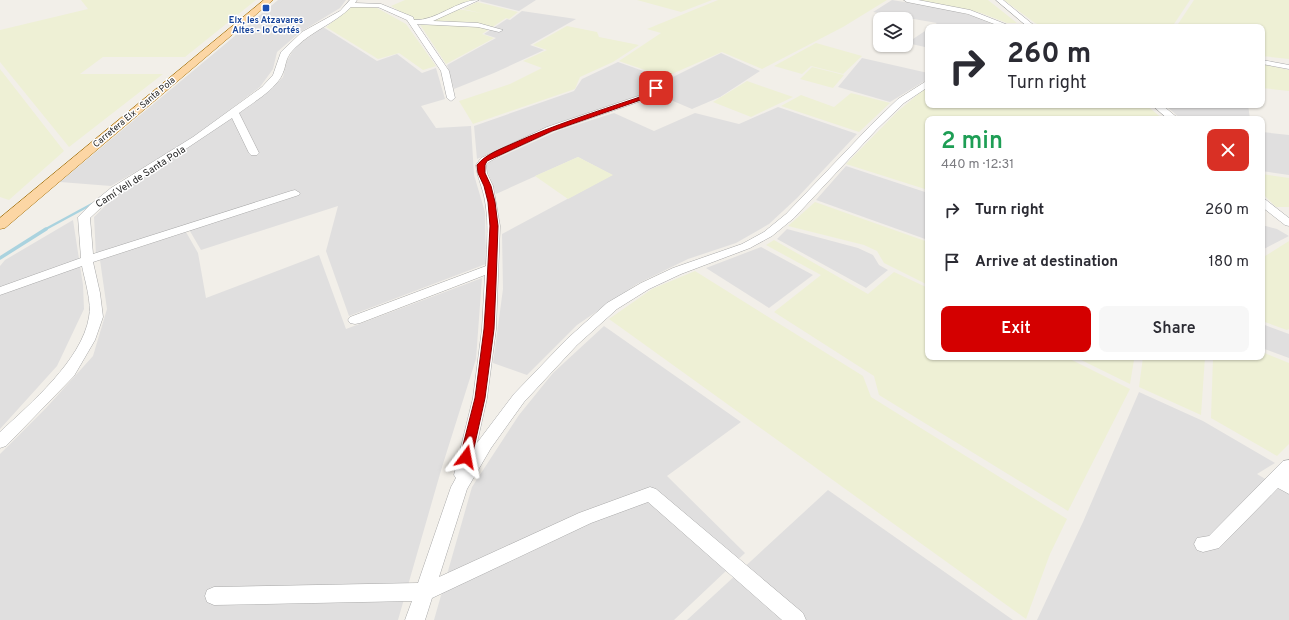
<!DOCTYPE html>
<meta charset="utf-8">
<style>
body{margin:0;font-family:Overpass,sans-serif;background:#f7f7f7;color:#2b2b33;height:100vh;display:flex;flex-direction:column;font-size:15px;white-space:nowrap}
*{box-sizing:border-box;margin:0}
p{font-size:13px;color:#7c7c81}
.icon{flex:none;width:22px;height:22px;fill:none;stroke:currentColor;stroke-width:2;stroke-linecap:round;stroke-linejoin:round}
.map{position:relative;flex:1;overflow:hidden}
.panel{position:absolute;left:925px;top:116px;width:340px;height:244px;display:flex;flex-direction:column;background:#fff;border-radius:8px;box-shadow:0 1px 3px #0004}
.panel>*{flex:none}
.guide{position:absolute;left:925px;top:24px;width:340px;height:84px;border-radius:8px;box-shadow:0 1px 3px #0004;background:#fff;color:#2b2b33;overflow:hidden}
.fabs{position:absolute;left:873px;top:12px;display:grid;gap:8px}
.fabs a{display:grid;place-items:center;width:40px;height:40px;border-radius:8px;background:#fff;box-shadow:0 1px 3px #0004;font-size:20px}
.pin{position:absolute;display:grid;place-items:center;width:34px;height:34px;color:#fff;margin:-17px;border-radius:8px;box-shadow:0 2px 6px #0006}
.me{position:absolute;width:44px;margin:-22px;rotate:13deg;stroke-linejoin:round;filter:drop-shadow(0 0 3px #0008)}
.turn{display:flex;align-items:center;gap:14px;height:84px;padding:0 16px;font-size:18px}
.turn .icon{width:52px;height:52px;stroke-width:2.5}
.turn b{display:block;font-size:28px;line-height:34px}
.round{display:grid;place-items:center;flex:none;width:42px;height:42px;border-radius:8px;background:#f7f7f7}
.head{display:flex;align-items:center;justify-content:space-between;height:68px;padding:0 16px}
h1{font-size:24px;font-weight:600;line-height:30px;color:#1e9e55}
.action{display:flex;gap:8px;margin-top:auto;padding:8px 16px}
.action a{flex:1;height:46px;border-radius:8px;background:#d40000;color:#fff;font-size:16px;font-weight:600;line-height:46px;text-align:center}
.action a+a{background:#f7f7f7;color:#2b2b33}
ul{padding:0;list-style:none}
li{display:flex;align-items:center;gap:12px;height:52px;padding:0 16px}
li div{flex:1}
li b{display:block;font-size:15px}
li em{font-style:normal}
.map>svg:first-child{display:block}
</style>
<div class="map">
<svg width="1289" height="620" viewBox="0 0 1289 620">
<rect width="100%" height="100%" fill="#f2efe9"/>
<path fill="#e0dfdf" d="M 278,0 L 346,0 L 340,8 L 299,33 L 277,52 L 273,69 L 260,87 L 189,141 L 111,186 L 60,182 Z
M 481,0 L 536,0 L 519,11 L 479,1 Z
M 892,0 L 942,8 L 973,16 L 999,27 L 931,27 L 937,23 L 873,12 Z
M 522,11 L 576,19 L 530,45 L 544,50 L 494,73 L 454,89 L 447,65 L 496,38 L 484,34 L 507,19 L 510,20 Z
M 323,27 L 377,61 L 397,54 L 422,73 L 436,68 L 445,99 L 421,106 L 436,128 L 471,126 L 474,175 L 485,212 L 486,264 L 349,316 L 326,251 L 338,206 L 201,250 L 187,226 L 96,255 L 94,217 L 115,196 L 229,120 L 265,94 L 283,77 L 287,61 L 295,47 Z
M 928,29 L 928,45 L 925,47 L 907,43 Z
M 721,53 L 760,71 L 720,97 L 692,109 L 659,95 L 669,79 Z
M 862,58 L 928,73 L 928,79 L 890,102 L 838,87 Z
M 618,62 L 660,77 L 646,93 L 552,125 L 477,159 L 474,126 L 574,91 L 582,79 Z
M 1165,105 L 1248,105 L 1250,119 L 1181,119 Z
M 778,107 L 857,134 L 797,198 L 769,224 L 736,243 L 688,259 L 637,284 L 577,325 L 527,375 L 493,363 L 503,289 L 502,234 L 612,175 L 578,157 L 496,194 L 485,164 L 560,130 L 614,113 L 654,131 L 695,113 L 739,124 Z
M 1262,132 L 1289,135 L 1289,175 L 1262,171 Z
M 846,166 L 928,193 L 928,240 L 816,200 Z
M 73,220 L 83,285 L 84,309 L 57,366 L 0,429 L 0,266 L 5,260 Z
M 1262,225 L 1277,229 L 1289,236 L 1262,250 Z
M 787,229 L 858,248 L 873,255 L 879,265 L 888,270 L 866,288 L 777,239 Z
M 186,232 L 198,253 L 206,298 L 319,255 L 346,329 L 482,278 L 476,359 L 442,467 L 398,620 L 0,620 L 0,454 L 46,408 L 93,356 L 107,309 L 100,260 Z
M 761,247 L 813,275 L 769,308 L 706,268 Z
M 1262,324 L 1289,334 L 1289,358 L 1262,348 Z
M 604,326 L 741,422 L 667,476 L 745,553 L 674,620 L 434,620 L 472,487 L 519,415 L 553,373 Z
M 1139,392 L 1203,421 L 1275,463 L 1257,474 L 1289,493 L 1289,620 L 1037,620 L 1083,522 Z
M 828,490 L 1013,620 L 687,620 Z"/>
<path fill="#eef0d5" d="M 81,0 L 256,0 L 185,57 L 103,57 L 80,74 L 163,74 L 69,147 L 0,62 L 0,30 L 88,9 Z
M 405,0 L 476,0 L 458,9 L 481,13 L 463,9 L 477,2 L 518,12 L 509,19 L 506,18 L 482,34 L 494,38 L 446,64 L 419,23 L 391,6 Z
M 637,0 L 712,0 L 681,12 Z
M 718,0 L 887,0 L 843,27 L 762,69 L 722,52 L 665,77 L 619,61 L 661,33 L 647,29 Z
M 918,0 L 988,0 L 1017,23 L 1007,23 L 981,13 Z
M 1004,0 L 1190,0 L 1172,27 L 1044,27 L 1035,23 Z
M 1194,0 L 1289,0 L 1289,59 L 1262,56 L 1262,27 L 1176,27 Z
M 353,6 L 377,8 L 406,24 L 436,66 L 423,70 L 399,53 L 378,59 L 326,27 Z
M 567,26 L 597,32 L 599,37 L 639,45 L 613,62 L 580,77 L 575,89 L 473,124 L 459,101 L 510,84 L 542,68 L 523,61 L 547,50 L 533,45 Z
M 816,43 L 862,56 L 843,74 L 811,66 L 802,74 L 774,66 Z
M 1262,64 L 1289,70 L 1289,91 L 1262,88 Z
M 812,67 L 844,75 L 833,88 L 800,79 Z
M 0,69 L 64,151 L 9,200 L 0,197 Z
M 747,81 L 793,97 L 751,117 L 713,102 Z
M 928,88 L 928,105 L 1146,105 L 1163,119 L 928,119 L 928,190 L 846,164 L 897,112 L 923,90 Z
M 851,93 L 890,103 L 859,132 L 781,106 L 801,95 L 834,107 Z
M 578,157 L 613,175 L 568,199 L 535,176 Z
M 1262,174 L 1289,178 L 1289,207 L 1276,207 L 1262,193 Z
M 815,202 L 928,242 L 928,285 L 884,263 L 877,251 L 864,245 L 788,226 Z
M 774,240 L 868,294 L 894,272 L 928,288 L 928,357 L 1066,357 L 1130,389 L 1068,511 L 879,395 L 874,376 L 774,312 L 821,275 L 766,245 Z
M 1289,241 L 1289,329 L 1287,330 L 1262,321 L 1262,258 Z
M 695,271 L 863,376 L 871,397 L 1067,519 L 1050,554 L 1026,619 L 609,319 L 652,289 Z
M 1262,352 L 1289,363 L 1289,444 L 1277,456 L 1211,418 L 1213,357 L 1262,357 Z
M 1075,357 L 1127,357 L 1134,360 L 1130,384 Z
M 1143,357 L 1205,357 L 1201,415 L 1139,387 Z"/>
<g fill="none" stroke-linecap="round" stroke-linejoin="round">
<path stroke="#aad3df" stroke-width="2.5" d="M 44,230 L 92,204"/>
<path stroke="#aad3df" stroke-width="3.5" d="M 0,258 L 46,229"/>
<defs>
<path id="minor" d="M 350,0 L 357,0 L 355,3 L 381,4 L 413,17 L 414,20 C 437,21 456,0 479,0 L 433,21 L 478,23 L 503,30 L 499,32 L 478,27 L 417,24 L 449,71 L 455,98 L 451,101 L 447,98 L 441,71 L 407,20 L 378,7 L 351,7 C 335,23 312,31 296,47 C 283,59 288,64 281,77 C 272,92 252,103 239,113 L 259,153 L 257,155 L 251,155 L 249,153 L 232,118 L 108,201 L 90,218 L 93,254 L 291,191 L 295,190 L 300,193 L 299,195 L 93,262 L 100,293 L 103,317 L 95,340 L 74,376 L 6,446 L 0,448 L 0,432 C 30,404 82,360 89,317 C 92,303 85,281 82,266 L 0,295 L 0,287 L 81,258 L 78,217 L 90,205 L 111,188 L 193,137 L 262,87 L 273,75 L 281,52 L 302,32 L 340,11 Z
M 904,0 L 918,0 L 970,10 L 1013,27 L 1002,27 L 968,14 L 907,2 Z
M 996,0 L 1003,0 L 1036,27 L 1028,27 Z
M 1262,60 L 1289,65 L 1289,69 L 1262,64 Z
M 662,78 L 666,81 L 653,97 L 553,131 L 501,155 L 489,162 L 486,165 L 487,173 L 493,186 L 500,226 L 496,329 L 487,398 L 477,443 L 514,394 L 567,339 L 607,303 L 641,283 L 673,268 L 742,244 L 764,232 L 786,214 L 871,125 L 898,99 L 928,80 L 928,87 L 904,103 L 877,129 L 794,218 L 772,236 L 750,248 L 681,274 L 649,289 L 617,309 L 577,345 L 524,402 L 491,448 L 467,489 L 439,577 L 579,513 L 650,487 L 656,489 L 803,613 L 806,620 L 782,620 L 648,502 L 591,523 L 432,598 L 425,620 L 405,620 L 412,601 L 214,605 L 207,602 L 205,596 L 207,590 L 214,587 L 418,583 L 451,487 L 456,478 L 454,475 L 473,398 L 482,329 L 485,275 L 360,323 L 355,324 L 350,323 L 348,320 L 350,317 L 486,266 C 487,244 489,223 485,201 C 483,188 477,177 476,165 L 481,158 L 547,127 L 647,93 L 659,79 Z
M 1152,105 L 1162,105 L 1179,119 L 1168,119 Z
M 1262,199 L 1266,200 L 1289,218 L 1289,226 L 1285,225 L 1262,207 Z
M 1289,460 L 1289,494 L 1278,488 L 1219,548 L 1203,552 L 1197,550 L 1194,544 L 1197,538 L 1209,536 L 1283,461 Z"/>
<path id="major" d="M 264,0 L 273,0 L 5,228 L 0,229 L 0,218 Z"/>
</defs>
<use href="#minor" stroke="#a9a9a9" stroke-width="1"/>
<use href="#major" stroke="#a06b00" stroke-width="1"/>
<use href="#minor" fill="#fff" fill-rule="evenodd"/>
<use href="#major" fill="#fcd6a4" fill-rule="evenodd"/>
</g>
<path fill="#d40000" stroke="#8a0000" d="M 654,86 L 659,88 L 652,96 L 552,131 L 487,161 L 485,165 L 485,173 L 491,186 L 495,202 L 498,226 L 496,283 L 494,329 L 485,398 L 472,457 L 470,460 L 466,461 L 462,460 L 460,457 L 475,398 L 484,329 L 487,283 L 490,226 L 488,202 L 484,186 L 478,173 L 477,165 C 486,154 501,149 514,143 C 554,125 595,112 637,98 L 648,93 Z"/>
<rect fill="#1a4fb4" stroke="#fff" stroke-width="1.5" x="262" y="4" width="8" height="8" rx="2"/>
<g text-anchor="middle" stroke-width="3" stroke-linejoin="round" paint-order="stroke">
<g font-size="9" font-weight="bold" fill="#164399" stroke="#fff">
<text x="266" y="23">Elx, les Atzavares<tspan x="266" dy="10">Altes - lo Cortés</tspan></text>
</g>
<g font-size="9" fill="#222" stroke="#fff">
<text transform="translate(134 112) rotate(-40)" y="3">Carretera Elx - Santa Pola</text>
</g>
<g font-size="10" fill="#222" stroke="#fff">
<text transform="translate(140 176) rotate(-33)" y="4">Camí Vell de Santa Pola</text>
</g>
</g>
</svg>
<div class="fabs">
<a><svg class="icon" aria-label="layers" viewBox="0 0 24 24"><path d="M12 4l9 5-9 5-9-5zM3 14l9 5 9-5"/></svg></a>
</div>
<div class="pin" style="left:656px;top:88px;background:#d93025"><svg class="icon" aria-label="arrive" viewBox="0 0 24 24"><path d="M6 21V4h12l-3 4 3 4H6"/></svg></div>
<svg class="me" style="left:466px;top:457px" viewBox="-20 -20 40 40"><path d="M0-17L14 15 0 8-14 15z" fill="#d40000" stroke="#fff" stroke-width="4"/></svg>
<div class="guide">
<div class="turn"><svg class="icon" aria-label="right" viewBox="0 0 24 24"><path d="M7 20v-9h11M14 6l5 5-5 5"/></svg><div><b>260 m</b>Turn right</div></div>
</div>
<section class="panel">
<div class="head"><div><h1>2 min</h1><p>440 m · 12:31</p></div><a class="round" style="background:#d93025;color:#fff"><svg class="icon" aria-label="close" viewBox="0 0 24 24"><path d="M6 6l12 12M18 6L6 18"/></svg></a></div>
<ul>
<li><svg class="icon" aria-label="right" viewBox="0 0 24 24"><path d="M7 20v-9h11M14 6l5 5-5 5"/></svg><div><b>Turn right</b></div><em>260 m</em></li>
<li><svg class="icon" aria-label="arrive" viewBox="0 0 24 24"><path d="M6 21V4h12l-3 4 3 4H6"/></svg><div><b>Arrive at destination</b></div><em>180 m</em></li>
</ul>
<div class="action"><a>Exit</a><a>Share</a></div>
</section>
</div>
